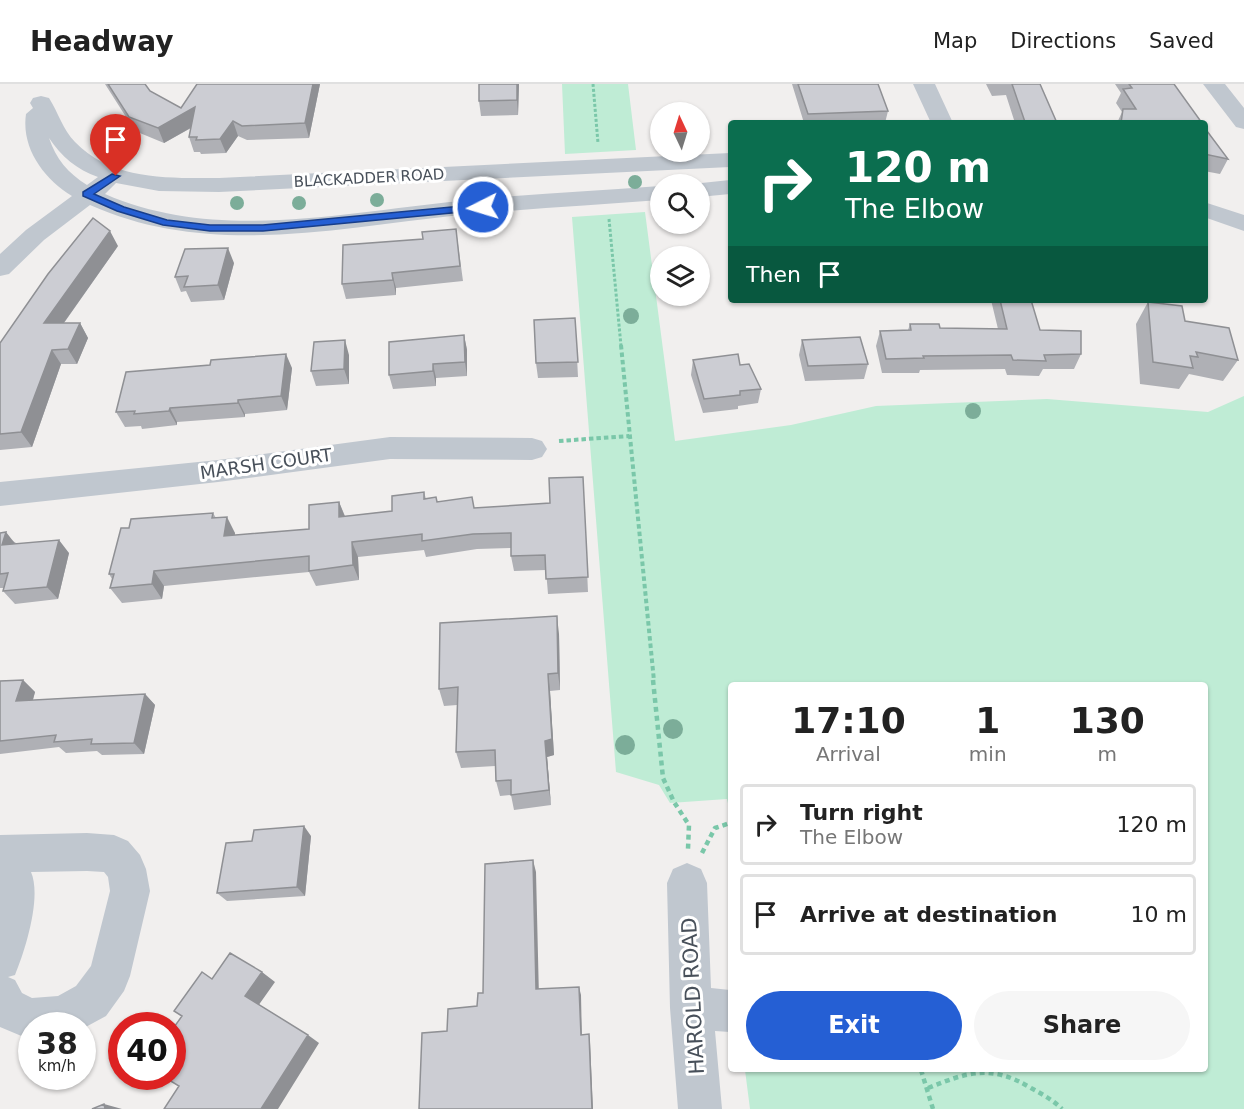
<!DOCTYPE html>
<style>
body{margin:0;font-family:"DejaVu Sans",sans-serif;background:#f6f6f6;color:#222;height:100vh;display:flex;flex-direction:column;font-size:22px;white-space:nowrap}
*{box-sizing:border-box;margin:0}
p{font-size:20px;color:#767676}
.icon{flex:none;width:33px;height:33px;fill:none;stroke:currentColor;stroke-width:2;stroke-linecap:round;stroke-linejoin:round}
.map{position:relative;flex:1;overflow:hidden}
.sheet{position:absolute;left:728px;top:598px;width:480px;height:390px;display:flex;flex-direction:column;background:#fff;border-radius:6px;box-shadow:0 2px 4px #0004}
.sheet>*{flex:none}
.top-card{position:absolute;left:728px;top:36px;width:480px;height:183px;border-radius:6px;box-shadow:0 2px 4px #0004;background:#0b6e4f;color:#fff;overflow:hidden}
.needle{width:39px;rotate:356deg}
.tools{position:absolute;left:650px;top:18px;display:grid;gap:12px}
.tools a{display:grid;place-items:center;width:60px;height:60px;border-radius:50%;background:#fff;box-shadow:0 2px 4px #0004;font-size:30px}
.speed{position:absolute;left:18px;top:928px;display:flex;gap:12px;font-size:30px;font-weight:700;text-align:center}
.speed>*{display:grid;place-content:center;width:78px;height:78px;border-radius:50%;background:#fff;box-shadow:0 2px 4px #0004;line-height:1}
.speed small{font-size:15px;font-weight:400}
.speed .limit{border:9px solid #d22;background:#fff;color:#111}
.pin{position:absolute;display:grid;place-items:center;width:51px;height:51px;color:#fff;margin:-62px -26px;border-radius:50% 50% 50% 0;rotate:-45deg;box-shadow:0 0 6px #0007}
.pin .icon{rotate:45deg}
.me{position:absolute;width:66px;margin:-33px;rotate:265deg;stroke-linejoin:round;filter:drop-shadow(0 0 4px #0008)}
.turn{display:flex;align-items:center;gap:21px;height:126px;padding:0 18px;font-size:27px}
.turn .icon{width:78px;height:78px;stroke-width:2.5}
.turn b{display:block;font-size:42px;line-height:51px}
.then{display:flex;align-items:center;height:57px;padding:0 18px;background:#0003;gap:12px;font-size:22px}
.eta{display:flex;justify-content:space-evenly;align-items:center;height:102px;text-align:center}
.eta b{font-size:36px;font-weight:700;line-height:42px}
.action{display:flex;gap:12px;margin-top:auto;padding:12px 18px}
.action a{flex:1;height:69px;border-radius:36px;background:#255fd4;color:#fff;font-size:24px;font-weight:700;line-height:69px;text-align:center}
.action a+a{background:#f6f6f6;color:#222}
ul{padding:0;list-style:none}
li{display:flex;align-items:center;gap:18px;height:81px;margin:0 12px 9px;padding:0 6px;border:3px solid #e0e0e0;border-radius:6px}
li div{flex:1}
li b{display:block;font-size:22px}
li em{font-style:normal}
header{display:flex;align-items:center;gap:36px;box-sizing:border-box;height:84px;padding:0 30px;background:#fff;border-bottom:2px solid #e0e0e0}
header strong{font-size:28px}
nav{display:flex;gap:33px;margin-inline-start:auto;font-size:21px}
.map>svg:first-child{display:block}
</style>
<header>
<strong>Headway</strong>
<nav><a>Map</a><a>Directions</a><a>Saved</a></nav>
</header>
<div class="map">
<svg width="1244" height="1025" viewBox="0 0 1244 1025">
<rect width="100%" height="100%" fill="#f1efee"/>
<path fill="#bfecd5" d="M 562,0 L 628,0 L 636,66 L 565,70 Z
M 645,128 L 675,357 L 791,341 L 876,322 L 1047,315 L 1208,328 L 1244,312 L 1244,1025 L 750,1025 L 745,986 L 1204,986 L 1204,602 L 730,602 L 730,728 L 727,715 L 670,719 L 659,701 L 616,688 L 572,133 Z"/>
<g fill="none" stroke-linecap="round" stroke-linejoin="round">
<path stroke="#7ac7a9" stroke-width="3" stroke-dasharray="3 2" stroke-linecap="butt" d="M 593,0 L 598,59
M 609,135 L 621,262"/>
<path stroke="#7ac7a9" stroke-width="4" stroke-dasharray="4.5 3" stroke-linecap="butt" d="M 621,261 L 654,597
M 559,357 L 629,352"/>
<path stroke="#7ac7a9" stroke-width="4.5" stroke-dasharray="5 4" stroke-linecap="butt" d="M 653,596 L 663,694 L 674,718 L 689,741 L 688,765
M 702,769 L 715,744 L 730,739
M 921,986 L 933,1025
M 928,1004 C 968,988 991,980 1031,1004 C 1042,1010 1053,1016 1062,1025"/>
<path fill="#c0c7cf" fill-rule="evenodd" d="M 913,0 L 935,0 L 953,39 L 931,39 Z
M 1203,0 L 1225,0 L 1244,24 L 1244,45 L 1236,43 Z
M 41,12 L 49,14 C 58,28 63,46 75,58 C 113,97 169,94 219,94 L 730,69 L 730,83 L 219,108 L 159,107 L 116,99 L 105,110 C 217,159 344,128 460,117 C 527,110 593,107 660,102 L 660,116 C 593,121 526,125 460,131 C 337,144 208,174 90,121 L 44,156 L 9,190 L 0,192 L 0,170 L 26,146 L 72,112 C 44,95 21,64 26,30 L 33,24 L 30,19 L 33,14 ZM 49,54 C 61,72 77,86 98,93 L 87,101 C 68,89 56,75 49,54 Z
M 730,96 L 730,110 L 699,113 L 699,100 L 692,100 Z
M 1204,118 L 1244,131 L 1244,147 L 1204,133 Z
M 390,353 L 532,354 L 542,357 L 547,365 L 542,373 L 532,376 L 390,375 L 218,398 L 0,422 L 0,398 L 218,376 Z
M 87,749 L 114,751 L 128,757 L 140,771 L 146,785 L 150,807 L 130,892 L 124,907 L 106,932 L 82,945 L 82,942 L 32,942 L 31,956 L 0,943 L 0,751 ZM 87,787 L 104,788 L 108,793 L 110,807 L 91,882 L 76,902 L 58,912 L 32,914 L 22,909 L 15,896 L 8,893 L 15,891 C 25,867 42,813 31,788 Z
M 687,779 L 701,785 L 707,799 L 711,904 L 730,906 L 730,948 L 715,947 L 722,1025 L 678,1025 L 670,924 L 667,799 L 673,785 Z"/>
</g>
<g fill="#7cad99">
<circle cx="635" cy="98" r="7"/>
<circle cx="377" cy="116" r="7"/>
<circle cx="237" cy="119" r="7"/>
<circle cx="299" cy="119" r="7"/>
<circle cx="631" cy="232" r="8"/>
<circle cx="973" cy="327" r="8"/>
<circle cx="673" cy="645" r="10"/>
<circle cx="625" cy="661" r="10"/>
</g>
<path fill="#afb0b5" d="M 105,0 L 145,0 L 150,7 L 181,24 L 197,0 L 320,0 L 309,54 L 247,56 L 238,52 L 226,69 L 201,70 L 200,68 L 194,68 L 189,53 L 191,44 L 164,59 L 135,47 Z
M 479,0 L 519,0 L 518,31 L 481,32 L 479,17 Z
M 792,0 L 878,0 L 888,27 L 885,39 L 804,39 Z
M 986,0 L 1040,0 L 1056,39 L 1015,39 L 1006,11 L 992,12 Z
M 1115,0 L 1174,0 L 1202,39 L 1117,39 L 1122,28 L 1116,19 L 1121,9 Z
M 1204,43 L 1228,75 L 1220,90 L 1204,87 Z
M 456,145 L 463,197 L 396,204 L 396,211 L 346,215 L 342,200 L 423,155 Z
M 118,162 L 64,239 L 80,239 L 88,254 L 77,280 L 61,280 L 32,363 L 0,366 L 0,259 Z
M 234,179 L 224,216 L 191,218 L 186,207 L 181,208 L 175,193 Z
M 991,216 L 1031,216 L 1040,246 L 1081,270 L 1074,285 L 1043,285 L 1039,292 L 1007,291 L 1005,285 L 920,286 L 919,289 L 882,289 L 876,262 L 880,247 L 908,246 L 910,240 L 940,244 L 998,245 Z
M 1148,218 L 1185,237 L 1238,276 L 1223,297 L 1189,290 L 1179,305 L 1140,300 L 1136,240 Z
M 575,234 L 578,293 L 538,294 L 536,279 Z
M 464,251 L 467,266 L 467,292 L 436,294 L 436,302 L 393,305 L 389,291 Z
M 802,256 L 868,280 L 864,295 L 805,297 L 799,271 Z
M 349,271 L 349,300 L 316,302 L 311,287 Z
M 693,276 L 740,281 L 761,305 L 758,319 L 738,322 L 738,325 L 703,329 L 691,291 Z
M 292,284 L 287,326 L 245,330 L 245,333 L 177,338 L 177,341 L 142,345 L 141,342 L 125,343 L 116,328 Z
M 583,393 L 588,508 L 548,510 L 546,486 L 514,487 L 511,472 L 511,464 L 477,465 L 426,473 L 424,466 L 358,473 L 359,496 L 316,502 L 309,488 L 164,502 L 162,515 L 122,519 L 110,504 L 112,495 L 109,490 L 129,444 L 213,429 L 216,434 L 235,449 L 235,451 L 309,445 L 339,418 L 345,432 L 392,427 L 424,408 L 426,415 L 436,413 L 437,418 L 474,424 L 550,419 Z
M 0,449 L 16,459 L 69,469 L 58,515 L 15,520 L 3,507 L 4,504 L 0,504 Z
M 559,550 L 560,606 L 550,607 L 554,671 L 547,673 L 551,721 L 514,726 L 511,711 L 500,712 L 496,697 L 495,682 L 461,684 L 456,668 L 457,621 L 444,622 L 439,605 Z
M 23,596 L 35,608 L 33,616 L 145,610 L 155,621 L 144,670 L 102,671 L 97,667 L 66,669 L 59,663 L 0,670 L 0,597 Z
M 311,752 L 305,812 L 227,817 L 217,809 L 252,757 Z"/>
<path fill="#8f9094" d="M 313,0 L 320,0 L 309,54 L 305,39 Z
M 517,0 L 519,0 L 518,31 L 517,16 Z
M 195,23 L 201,38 L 164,59 L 158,44 Z
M 233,37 L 238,52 L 226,69 L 220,55 Z
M 110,147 L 118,162 L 53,254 L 44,239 Z
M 228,164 L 234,179 L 224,216 L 218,201 Z
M 392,189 L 396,204 L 396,211 L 393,196 Z
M 80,239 L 88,254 L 77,280 L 68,265 Z
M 464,251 L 467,266 L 467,292 L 465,278 Z
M 345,256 L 349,271 L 349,300 L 344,285 Z
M 52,266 L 61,280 L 32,363 L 21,348 Z
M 286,270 L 292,284 L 287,326 L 281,312 Z
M 433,280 L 436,294 L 436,302 L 433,287 Z
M 238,316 L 245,330 L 245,333 L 238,319 Z
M 170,324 L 177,338 L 177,341 L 169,327 Z
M 339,418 L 345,433 L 339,433 Z
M 227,433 L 235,449 L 233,467 L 224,452 Z
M 6,448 L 17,462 L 2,461 Z
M 59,456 L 69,469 L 58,515 L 47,503 Z
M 352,458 L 358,473 L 359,496 L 353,481 Z
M 154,487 L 164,502 L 162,515 L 152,500 Z
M 557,532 L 559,550 L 560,606 L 558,589 Z
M 548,590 L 550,607 L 554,671 L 547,673 L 551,721 L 549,706 L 545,657 Z
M 23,596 L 35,608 L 29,629 L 16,617 Z
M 145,610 L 155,621 L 144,670 L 134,659 Z
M 304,742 L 311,752 L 305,812 L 297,803 Z
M 533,776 L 536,788 L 539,914 L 536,905 Z
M 262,888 L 275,898 L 258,922 L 245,912 Z
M 579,903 L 581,911 L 582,958 L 581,951 Z
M 589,950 L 590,958 L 593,1025 L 592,1025 Z
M 308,951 L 319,959 L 278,1025 L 261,1025 Z
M 104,1020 L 122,1025 L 105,1025 Z"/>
<path fill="#cccdd3" stroke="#8f9094" stroke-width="1.5" d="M 108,0 L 145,0 L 150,7 L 181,24 L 197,0 L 313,0 L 305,39 L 242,42 L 233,37 L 220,55 L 196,56 L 197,53 L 189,53 L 195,23 L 158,44 L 129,33 Z
M 479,0 L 517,0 L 517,16 L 479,17 Z
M 798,0 L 878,0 L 888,27 L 808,30 Z
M 1012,0 L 1040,0 L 1057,39 L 1025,38 Z
M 1129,0 L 1174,0 L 1202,39 L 1121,39 L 1123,25 L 1136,25 L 1123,5 L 1132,4 Z
M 1204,43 L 1228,75 L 1204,70 Z
M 93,134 L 110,147 L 44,239 L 80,239 L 68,265 L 52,266 L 21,348 L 0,350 L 0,259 L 48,190 Z
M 456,145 L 460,182 L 392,189 L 393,196 L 342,200 L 343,161 L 423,155 L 422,148 Z
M 228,164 L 218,201 L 184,203 L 188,192 L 175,193 L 185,165 Z
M 1000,216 L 1031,216 L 1040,246 L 1081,247 L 1081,270 L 1044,271 L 1046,277 L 1013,276 L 1011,271 L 923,272 L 924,274 L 886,275 L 880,247 L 911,246 L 910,240 L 939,240 L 940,244 L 1007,245 Z
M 1148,218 L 1182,222 L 1185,237 L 1229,244 L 1238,276 L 1196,268 L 1198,273 L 1190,272 L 1193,284 L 1153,278 Z
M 575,234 L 578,278 L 536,279 L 534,236 Z
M 464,251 L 465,278 L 433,280 L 433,287 L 389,291 L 389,258 Z
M 860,253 L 868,280 L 808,282 L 802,256 Z
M 345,256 L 344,285 L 311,287 L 314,258 Z
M 286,270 L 281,312 L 238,316 L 238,319 L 170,324 L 169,327 L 134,330 L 135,327 L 116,328 L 126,288 L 210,281 L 211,276 Z
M 738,270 L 740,281 L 749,280 L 761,305 L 740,307 L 740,311 L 704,315 L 693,276 Z
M 583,393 L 588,493 L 546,495 L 545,471 L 511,472 L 511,449 L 473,450 L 422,457 L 422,450 L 352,458 L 353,481 L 309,487 L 309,472 L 154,487 L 152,500 L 110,504 L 114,490 L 109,490 L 121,444 L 129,444 L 131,435 L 213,429 L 212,434 L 227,433 L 224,452 L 309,445 L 309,421 L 339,418 L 339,433 L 392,427 L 392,412 L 424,408 L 424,415 L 436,413 L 437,418 L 472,413 L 474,424 L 550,419 L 549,394 Z
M 6,448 L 2,461 L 59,456 L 47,503 L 3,507 L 8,489 L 0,490 L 0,449 Z
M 557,532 L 558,589 L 548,590 L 552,655 L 545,657 L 549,706 L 511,711 L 511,696 L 496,697 L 495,666 L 456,668 L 458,603 L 439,605 L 440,539 Z
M 23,596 L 16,617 L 145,610 L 134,659 L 91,660 L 92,655 L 54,658 L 56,651 L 0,657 L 0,597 Z
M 304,742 L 297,803 L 217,809 L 226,759 L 252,757 L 254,746 Z
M 533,776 L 536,905 L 579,903 L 581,951 L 589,950 L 592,1025 L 419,1025 L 422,949 L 447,947 L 448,925 L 477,922 L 478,909 L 483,909 L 485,780 Z
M 230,869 L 262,888 L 245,912 L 308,951 L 261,1025 L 164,1025 L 179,1002 L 164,993 L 172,993 L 172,946 L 182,932 L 174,927 L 202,888 L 212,895 Z
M 104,1020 L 105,1025 L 92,1025 Z"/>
<path fill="#255fd4" stroke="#183e8a" stroke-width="1.5" d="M 112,90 L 120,92 L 94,110 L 124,123 L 167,136 L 210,141 L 263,141 L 483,120 L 488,123 L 483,126 L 263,147 L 210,147 L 163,141 L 117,127 L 83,112 L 83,108 Z"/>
<g text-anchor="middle" stroke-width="6" stroke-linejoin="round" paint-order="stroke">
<g font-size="15" fill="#48505a" stroke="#fff">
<text transform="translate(369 94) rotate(-3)" y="5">BLACKADDER ROAD</text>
</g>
<g font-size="18" fill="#48505a" stroke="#fff">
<text transform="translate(266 380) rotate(-8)" y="6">MARSH COURT</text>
</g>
<g font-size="21" fill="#48505a" stroke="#fff">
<text transform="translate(693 912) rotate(-93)" y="7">HAROLD ROAD</text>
</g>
</g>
</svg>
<div class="tools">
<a><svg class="needle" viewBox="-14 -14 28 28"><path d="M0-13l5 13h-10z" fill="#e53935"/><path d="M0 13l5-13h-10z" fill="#767676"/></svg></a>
<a><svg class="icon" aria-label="search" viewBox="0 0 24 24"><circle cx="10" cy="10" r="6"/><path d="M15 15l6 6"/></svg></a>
<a><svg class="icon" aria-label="layers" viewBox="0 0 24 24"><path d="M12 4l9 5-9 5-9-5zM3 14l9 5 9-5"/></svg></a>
</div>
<div class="speed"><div>38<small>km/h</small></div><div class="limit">40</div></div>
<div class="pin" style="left:116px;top:92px;background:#d93025"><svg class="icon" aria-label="arrive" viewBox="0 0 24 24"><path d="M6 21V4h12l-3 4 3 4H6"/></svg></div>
<svg class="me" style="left:483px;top:123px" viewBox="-20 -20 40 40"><circle r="17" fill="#255fd4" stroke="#fff" stroke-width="3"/><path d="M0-11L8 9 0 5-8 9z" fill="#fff"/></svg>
<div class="top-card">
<div class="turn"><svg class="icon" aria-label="right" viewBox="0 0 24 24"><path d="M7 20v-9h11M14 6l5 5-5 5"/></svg><div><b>120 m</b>The Elbow</div></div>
<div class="then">Then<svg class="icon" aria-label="arrive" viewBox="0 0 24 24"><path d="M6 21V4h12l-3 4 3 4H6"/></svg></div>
</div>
<section class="sheet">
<div class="eta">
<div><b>17:10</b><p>Arrival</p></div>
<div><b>1</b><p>min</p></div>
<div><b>130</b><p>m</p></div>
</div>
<ul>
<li><svg class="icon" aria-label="right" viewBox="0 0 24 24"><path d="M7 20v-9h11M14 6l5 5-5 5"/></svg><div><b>Turn right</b><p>The Elbow</p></div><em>120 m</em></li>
<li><svg class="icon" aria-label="arrive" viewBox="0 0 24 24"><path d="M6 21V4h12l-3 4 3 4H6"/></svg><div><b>Arrive at destination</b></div><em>10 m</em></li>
</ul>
<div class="action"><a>Exit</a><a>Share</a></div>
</section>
</div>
